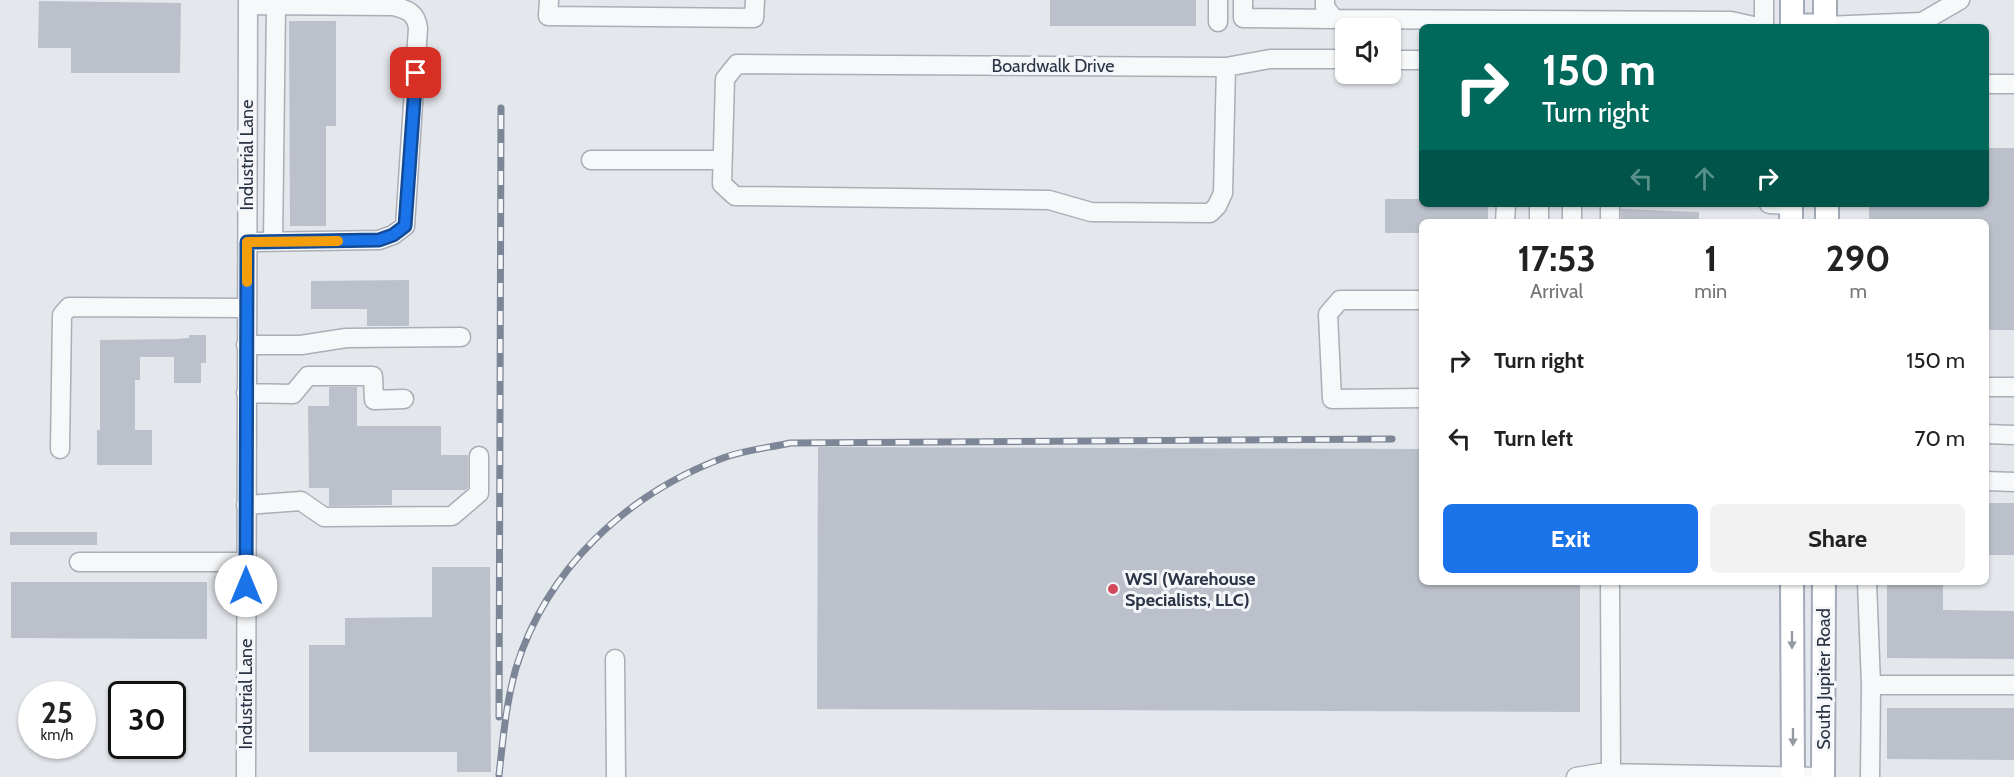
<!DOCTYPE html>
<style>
body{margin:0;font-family:Cabin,sans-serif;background:#f2f2f2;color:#222;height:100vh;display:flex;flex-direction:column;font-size:22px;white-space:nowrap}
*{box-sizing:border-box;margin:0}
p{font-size:20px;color:#767676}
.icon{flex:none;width:33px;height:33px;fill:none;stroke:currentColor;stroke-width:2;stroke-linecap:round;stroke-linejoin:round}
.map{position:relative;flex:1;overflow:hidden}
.details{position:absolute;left:1419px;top:219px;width:570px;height:366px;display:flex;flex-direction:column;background:#fff;border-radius:9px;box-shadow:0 2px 4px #0004}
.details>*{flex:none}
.top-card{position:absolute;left:1419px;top:24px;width:570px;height:183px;border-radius:9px;box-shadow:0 2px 4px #0004;background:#00695c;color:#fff;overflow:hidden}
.buttons{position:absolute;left:1335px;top:18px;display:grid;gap:12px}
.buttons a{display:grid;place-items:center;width:66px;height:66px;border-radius:9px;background:#fff;box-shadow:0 2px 4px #0004;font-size:30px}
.speed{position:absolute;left:18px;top:681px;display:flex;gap:12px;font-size:30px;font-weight:700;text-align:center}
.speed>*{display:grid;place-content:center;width:78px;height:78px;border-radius:50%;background:#fff;box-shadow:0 2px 4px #0004;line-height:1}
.speed small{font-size:15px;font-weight:400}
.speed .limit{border:3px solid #111;border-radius:9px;background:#fff;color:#111}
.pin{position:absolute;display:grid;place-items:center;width:51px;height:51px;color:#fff;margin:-26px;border-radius:12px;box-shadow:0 3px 9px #0006}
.me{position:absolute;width:66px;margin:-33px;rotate:0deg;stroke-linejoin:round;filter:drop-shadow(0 0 4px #0008)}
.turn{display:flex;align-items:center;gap:21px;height:126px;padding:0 24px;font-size:27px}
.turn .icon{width:78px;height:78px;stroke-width:2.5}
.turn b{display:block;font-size:42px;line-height:51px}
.lanes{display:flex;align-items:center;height:57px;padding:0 24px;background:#0003;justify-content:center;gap:30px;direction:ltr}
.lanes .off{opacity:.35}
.eta{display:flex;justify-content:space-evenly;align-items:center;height:102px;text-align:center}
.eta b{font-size:36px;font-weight:700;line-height:42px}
.button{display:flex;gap:12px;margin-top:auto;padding:12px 24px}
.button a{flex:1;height:69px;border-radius:9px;background:#1a73e8;color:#fff;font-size:24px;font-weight:700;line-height:69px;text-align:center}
.button a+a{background:#f2f2f2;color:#222}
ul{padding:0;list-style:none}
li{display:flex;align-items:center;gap:18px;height:78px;padding:0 24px}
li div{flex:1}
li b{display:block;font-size:22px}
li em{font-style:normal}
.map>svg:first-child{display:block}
</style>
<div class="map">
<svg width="2014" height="777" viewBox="0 0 2014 777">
<rect width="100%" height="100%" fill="#e4e7ec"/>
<path fill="#bbc0ca" d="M 1050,0 L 1196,0 L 1196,26 L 1050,26 Z
M 39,1 L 181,3 L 180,73 L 71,73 L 71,48 L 38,48 Z
M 289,21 L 336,21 L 336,126 L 326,126 L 326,226 L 290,226 Z
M 1986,148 L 2014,148 L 2014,330 L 1986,330 L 1986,222 L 1869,221 L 1869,206 L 1878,204 L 1986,204 Z
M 1385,199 L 1422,199 L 1422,204 L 1488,204 L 1488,222 L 1422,222 L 1422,233 L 1385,233 Z
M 1621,209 L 1699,212 L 1699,222 L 1621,222 Z
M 409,280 L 409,326 L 367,326 L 367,309 L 311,309 L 311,281 Z
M 189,335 L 206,335 L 206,363 L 201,363 L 201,383 L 174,383 L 174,357 L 140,357 L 140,380 L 135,380 L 135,430 L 152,430 L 152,465 L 97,465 L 97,430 L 100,430 L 100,340 L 177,339 L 189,338 Z
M 329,387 L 357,387 L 357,426 L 441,426 L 441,455 L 468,455 L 468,488 L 465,490 L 392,490 L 392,505 L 329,506 L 329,488 L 309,488 L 308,406 L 329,406 Z
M 818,447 L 1422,449 L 1422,582 L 1580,582 L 1580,712 L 817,709 Z
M 1986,503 L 2014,503 L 2014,555 L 1986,555 Z
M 10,532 L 97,532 L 97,545 L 10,545 Z
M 432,567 L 490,567 L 491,772 L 457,772 L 457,752 L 309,752 L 309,645 L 345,645 L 345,618 L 432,617 Z
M 11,582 L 207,582 L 207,639 L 11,638 Z
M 1887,582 L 1943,582 L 1943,610 L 2014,611 L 2014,659 L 1887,658 Z
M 1887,708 L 2014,708 L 2014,760 L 1887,759 Z"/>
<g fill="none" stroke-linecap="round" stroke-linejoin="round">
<defs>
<path id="minor" d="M 549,0 L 548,16 L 754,18 L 755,0
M 1218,0 L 1218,22
M 1243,0 L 1243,18 L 1334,19
M 1325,0 L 1325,7 L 1334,19 L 1731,21 L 1758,27
M 1764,0 L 1764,27
M 1825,26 L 1922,22 L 1960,0
M 1390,60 L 1422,60
M 1226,67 L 1223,193 L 1217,206 L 1210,213 L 1091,212 L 1049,200 L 735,196 L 722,184 L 725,79 L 737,64 L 1226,67 L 1270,59 L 1346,59
M 1986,84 L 2014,84
M 591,160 L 722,160
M 1769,204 L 1791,205
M 1505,222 L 1506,204
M 1539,222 L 1539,204
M 1572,222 L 1572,204
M 1610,222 L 1610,204
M 247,242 L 379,240 L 393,235 L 405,226 L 418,28 C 416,13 408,10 394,6 L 248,5
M 273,242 L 276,5
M 1422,300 L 1340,300 L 1328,314 L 1332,399 L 1422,398
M 246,345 L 301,345 L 346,338 L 461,337
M 1986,387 L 2014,387
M 246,393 L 293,394 L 308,376 L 373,376 L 374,400 L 404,399
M 1986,434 L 2014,435
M 60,449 L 62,315 L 69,307 L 246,308
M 1986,481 L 2014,482
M 246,505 L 301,501 L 324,517 L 452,516 L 479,493 L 479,456
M 79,562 L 246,562
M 1610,582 L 1611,773
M 1867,582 L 1871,685 L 1870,777
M 615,659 L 616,777
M 1871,685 L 2014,685
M 246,777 L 248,0
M 1576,777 L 1600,773 L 1823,777"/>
<path id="major" d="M 1792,0 L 1792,27
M 1792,25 L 1825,26
M 1825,27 L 1825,0
M 1791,204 L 1791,222
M 1827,204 L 1827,222
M 1792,582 L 1793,777
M 1823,777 L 1824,582"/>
</defs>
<use href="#minor" stroke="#a9aeb7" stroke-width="21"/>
<use href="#major" stroke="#a3abb8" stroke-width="26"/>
<use href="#minor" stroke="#f7f8fa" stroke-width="18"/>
<use href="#major" stroke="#fff" stroke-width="22"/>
<defs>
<path id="rail" d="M 499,717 L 501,108
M 499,775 C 503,739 506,703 516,668 C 547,568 627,494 723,458 C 744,450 768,448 790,443 L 1392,439"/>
</defs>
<use href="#rail" stroke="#7d8696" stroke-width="7"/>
<use href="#rail" stroke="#f4f6f9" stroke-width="4.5" stroke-dasharray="14" stroke-linecap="butt"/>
</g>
<defs><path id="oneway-solid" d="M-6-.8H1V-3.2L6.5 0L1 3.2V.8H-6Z" transform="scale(1.5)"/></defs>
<g fill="#959aa2">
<use href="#oneway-solid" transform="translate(1792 640) rotate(90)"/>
<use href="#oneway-solid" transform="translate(1793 737) rotate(90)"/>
</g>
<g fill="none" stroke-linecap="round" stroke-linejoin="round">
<defs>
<path id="route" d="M 246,586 L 247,242 L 379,240 L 393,235 L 405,226 L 416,73"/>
</defs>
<use href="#route" stroke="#114b97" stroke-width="15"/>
<use href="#route" stroke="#1a73e8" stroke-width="10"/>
<path stroke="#f59e0b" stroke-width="10" d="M 247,282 L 247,242 L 338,241"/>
</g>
<circle fill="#d1495b" stroke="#f4f6f9" stroke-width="2" cx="1113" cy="589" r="6"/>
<g text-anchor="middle" stroke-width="6" stroke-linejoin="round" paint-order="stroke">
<g font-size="18" fill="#2b3445" stroke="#f4f6f9">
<text x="1053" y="72">Boardwalk Drive</text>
<text transform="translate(247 155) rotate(-90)" y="6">Industrial Lane</text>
<text transform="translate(1824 679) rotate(-90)" y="6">South Jupiter Road</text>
<text transform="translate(246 694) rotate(-90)" y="6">Industrial Lane</text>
</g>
<g font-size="18" font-weight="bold" fill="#2b3445" stroke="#f4f6f9" text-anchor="start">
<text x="1125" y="585">WSI (Warehouse<tspan x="1125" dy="21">Specialists, LLC)</tspan></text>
</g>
</g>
</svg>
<div class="buttons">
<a><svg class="icon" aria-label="sound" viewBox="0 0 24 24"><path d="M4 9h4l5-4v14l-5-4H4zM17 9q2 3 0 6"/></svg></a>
</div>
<div class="speed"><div>25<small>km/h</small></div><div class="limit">30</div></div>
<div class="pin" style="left:416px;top:73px;background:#d93025"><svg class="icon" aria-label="arrive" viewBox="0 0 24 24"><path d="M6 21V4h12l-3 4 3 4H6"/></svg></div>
<svg class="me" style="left:246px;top:586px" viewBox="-20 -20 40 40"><circle r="19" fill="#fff"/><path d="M0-13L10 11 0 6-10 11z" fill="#1a73e8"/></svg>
<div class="top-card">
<div class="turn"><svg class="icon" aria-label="right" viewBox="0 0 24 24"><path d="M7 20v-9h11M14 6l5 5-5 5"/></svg><div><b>150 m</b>Turn right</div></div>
<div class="lanes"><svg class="icon off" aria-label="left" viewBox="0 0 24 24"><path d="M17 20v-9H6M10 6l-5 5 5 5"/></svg><svg class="icon off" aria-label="ahead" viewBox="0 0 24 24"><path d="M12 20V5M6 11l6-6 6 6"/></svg><svg class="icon" aria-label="right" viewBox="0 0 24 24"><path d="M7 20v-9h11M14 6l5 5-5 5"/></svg></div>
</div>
<section class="details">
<div class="eta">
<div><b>17:53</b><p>Arrival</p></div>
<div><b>1</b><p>min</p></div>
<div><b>290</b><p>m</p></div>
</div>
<ul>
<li><svg class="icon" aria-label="right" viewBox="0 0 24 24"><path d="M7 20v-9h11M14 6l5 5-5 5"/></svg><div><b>Turn right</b></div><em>150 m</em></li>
<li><svg class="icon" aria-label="left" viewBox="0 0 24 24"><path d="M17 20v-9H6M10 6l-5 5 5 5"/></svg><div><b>Turn left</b></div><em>70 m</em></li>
</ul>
<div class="button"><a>Exit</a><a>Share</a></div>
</section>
</div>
